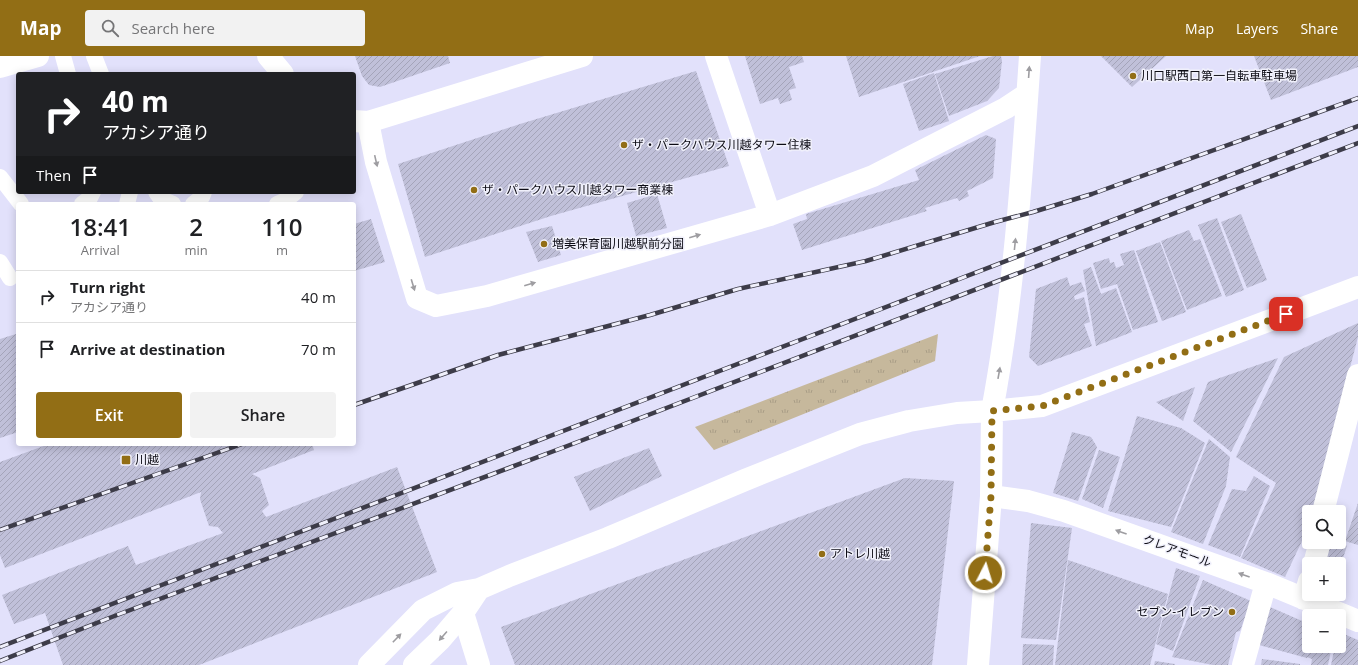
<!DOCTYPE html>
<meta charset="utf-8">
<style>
body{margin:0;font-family:"Open Sans","Noto Sans JP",sans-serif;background:#f2f2f2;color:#202124;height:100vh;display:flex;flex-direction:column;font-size:15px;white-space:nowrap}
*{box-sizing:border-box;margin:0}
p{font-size:13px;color:#757577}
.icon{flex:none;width:22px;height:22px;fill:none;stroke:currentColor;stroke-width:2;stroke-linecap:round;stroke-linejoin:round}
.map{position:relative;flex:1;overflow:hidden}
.details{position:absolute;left:16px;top:146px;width:340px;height:244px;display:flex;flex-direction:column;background:#fff;border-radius:4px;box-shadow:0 2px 10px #0003}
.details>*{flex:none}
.banner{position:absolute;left:16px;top:16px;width:340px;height:122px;border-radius:4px;box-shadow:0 2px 10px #0003;background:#202124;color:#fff;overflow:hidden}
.tools{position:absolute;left:1302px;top:449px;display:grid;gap:8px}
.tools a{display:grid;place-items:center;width:44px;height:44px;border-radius:4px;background:#fff;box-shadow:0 2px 10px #0003;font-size:20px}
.pin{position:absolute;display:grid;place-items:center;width:34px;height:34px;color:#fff;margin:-17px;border-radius:8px;box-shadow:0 2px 6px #0006}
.me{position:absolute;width:44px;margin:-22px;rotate:5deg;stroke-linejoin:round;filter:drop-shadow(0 0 3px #0008)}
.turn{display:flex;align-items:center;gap:14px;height:84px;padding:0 20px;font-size:18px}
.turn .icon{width:52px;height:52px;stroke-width:2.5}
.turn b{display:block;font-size:28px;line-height:34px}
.then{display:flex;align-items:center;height:38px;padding:0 20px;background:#0003;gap:8px;font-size:15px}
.eta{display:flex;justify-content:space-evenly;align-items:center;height:68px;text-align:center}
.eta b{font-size:24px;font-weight:600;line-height:28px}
.primary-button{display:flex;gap:8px;margin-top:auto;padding:8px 20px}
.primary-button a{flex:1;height:46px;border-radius:4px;background:#926e15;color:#fff;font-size:16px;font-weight:600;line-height:46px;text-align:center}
.primary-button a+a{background:#f2f2f2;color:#202124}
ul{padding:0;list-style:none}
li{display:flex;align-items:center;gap:12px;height:52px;padding:0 20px;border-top:1px solid #e0e0e0}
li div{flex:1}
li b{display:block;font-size:15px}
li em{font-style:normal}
header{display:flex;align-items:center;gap:24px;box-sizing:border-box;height:56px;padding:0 20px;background:#926e15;color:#fff}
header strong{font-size:19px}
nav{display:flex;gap:22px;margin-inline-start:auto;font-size:14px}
.search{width:280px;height:36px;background:#f2f2f2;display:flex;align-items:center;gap:10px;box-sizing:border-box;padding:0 14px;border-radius:4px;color:#757577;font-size:15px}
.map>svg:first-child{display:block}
</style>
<header>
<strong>Map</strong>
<div class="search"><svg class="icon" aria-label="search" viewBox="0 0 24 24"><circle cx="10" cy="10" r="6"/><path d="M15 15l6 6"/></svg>Search here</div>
<nav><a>Map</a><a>Layers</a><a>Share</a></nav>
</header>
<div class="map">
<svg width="1358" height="609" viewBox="0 0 1358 609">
<defs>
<pattern id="park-tufts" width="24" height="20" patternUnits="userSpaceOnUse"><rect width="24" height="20" fill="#c6b89c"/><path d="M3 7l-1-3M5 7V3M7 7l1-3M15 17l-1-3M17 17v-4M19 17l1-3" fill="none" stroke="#a99d86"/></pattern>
<pattern id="building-hatch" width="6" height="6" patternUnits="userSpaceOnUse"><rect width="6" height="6" fill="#c0c0d9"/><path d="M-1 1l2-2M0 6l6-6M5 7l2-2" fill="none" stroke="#a4a4b9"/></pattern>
</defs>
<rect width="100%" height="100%" fill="#e2e1fb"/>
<path fill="url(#park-tufts)" d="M 938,278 L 935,305 L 714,394 L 695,371 Z"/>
<path fill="url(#building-hatch)" d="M 355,0 L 448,0 L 450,7 L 380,31 L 369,29 L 362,20 Z
M 745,0 L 802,0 L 804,6 L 789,11 L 796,32 L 789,34 L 792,44 L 780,48 L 778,42 L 760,48 Z
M 846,0 L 980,0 L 859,41 Z
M 993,0 L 1001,0 L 1002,5 L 999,32 L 987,45 L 949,60 L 935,18 Z
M 1101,0 L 1166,0 L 1132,31 Z
M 1254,0 L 1358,0 L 1358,11 L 1271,44 Z
M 696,15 L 729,110 L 551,160 L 425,201 L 398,108 L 520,68 Z
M 934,17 L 949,65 L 919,75 L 903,28 Z
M 986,79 L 996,83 L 993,122 L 967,135 L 969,140 L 959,145 L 957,142 L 925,152 L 927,155 L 802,194 L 793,168 L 807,163 L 806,158 L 919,124 L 915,114 Z
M 657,138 L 667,172 L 636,180 L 627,147 Z
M 1241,158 L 1267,224 L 1247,232 L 1221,166 Z
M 1217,162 L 1244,234 L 1226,241 L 1198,169 Z
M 371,163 L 385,206 L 354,215 L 354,168 Z
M 552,170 L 561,199 L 538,206 L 526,176 Z
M 1189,174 L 1194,185 L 1200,183 L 1222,240 L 1187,254 L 1161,185 Z
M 1160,186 L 1186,256 L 1162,265 L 1136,195 Z
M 1134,194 L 1158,266 L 1133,274 L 1117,228 L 1101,233 L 1093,207 L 1109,202 L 1110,207 L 1114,206 L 1116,212 L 1124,209 L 1120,198 Z
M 1091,211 L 1101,238 L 1116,232 L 1132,276 L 1096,290 L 1083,214 Z
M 1067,221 L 1070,230 L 1081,226 L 1085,235 L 1074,240 L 1075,244 L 1084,241 L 1090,266 L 1084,268 L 1092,290 L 1038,310 L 1029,301 L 1036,233 Z
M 1358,267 L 1358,281 L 1323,415 L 1314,456 L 1309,456 L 1309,470 L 1285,521 L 1241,502 L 1276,427 L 1236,401 L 1284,301 Z
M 16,278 L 18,283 L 18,376 L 0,382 L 0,283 Z
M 1278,302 L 1231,396 L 1193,365 L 1208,326 Z
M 1195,331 L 1183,365 L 1156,346 Z
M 1137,360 L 1181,372 L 1205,387 L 1171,471 L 1108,455 Z
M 1072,376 L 1091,381 L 1097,391 L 1078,445 L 1053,437 Z
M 1209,383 L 1230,401 L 1226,430 L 1203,488 L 1171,476 Z
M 49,388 L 312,388 L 314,394 L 252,418 L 260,422 L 269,449 L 262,455 L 266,461 L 397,411 L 437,516 L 199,609 L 63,609 L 45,557 L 14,568 L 2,539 L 128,490 L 136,509 L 223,477 L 218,471 L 209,470 L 200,443 L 201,436 L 5,512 L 0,499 L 0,406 Z
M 649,392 L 662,420 L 590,455 L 574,421 Z
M 1099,394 L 1120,401 L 1103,452 L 1082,443 Z
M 1254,420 L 1270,430 L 1240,501 L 1208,489 L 1232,433 L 1246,435 Z
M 905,422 L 954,425 L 932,609 L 515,609 L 501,571 Z
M 1358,447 L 1358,489 L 1345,485 Z
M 1031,467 L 1072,472 L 1056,584 L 1021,582 Z
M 1331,486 L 1338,486 L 1347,490 L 1341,508 L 1345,511 L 1339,529 L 1339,508 L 1324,508 Z
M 1068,504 L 1168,538 L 1150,609 L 1055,609 Z
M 1176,512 L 1200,520 L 1173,595 L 1156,588 Z
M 1203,524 L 1251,545 L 1240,575 L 1236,576 L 1228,609 L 1213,609 L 1172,601 Z
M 1326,538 L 1336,538 L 1335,541 Z
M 1268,550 L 1309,568 L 1309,590 L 1307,602 L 1259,589 Z
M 1339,576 L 1358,584 L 1358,609 L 1331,609 L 1335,590 L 1339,590 Z
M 1023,588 L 1054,589 L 1053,609 L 1022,609 Z
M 1311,590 L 1332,590 L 1328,609 L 1311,609 L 1312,603 L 1307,601 Z
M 1262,603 L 1300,608 L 1300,609 L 1261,609 Z
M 1155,605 L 1175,608 L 1175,609 L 1154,609 Z"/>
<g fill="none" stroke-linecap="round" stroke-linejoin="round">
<path stroke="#fff" stroke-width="16" d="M 63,0 L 68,18
M 94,0 L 101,18
M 0,121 L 21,148
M 156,136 L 161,143 L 173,148
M 82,148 L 90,142 L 93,136
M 127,148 L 130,136
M 193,148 L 202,141 L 204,136
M 277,148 L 286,144 L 296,136
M 0,206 L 10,222"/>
<path stroke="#fff" stroke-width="22" d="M 716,0 L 770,159
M 368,66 L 376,106 L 417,242 L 436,250 L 487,240 L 770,159 L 873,120 L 1006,52 L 1027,38
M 992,355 C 1014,238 1022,119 1030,0
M 991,440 L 1028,445 L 1064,455 L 1266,527 L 1358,565
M 1323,456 L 1358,319
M 1314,508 L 1320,486
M 1304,543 L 1309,525
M 414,609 L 440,584 L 463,557
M 1243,609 L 1266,527"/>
<path stroke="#fff" stroke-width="22" d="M 268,0 L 283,18
M 0,11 L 38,0
M 354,65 L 368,66 L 582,0
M 369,609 L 423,554 L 457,537 L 479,533 L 509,520 L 608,482 L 745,424 L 860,378 L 909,365 L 957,357 L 992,355 L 1042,350 L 1358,231
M 479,609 L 463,557 L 479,533
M 978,609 L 991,440 L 992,355"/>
<defs>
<path id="rail" d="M 354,349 L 498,299 L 650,259 L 738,233 L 866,205 L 995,166 L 1033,156 L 1092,138 L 1358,42
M 0,474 L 242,388
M 0,591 L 1358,70
M 0,605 L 117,559 L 562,392 L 1358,87"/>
</defs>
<use href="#rail" stroke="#3d3c49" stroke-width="4.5"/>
<use href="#rail" stroke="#f0f0fb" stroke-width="3" stroke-dasharray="9" stroke-linecap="butt"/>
</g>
<defs><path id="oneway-solid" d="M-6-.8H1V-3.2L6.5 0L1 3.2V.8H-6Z"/></defs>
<g fill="#9e9da1">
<use href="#oneway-solid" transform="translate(1029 16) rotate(-86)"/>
<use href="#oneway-solid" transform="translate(376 105) rotate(77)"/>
<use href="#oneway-solid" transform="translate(695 180) rotate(-16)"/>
<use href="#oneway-solid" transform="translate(1015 188) rotate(-84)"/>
<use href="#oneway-solid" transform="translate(530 228) rotate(-16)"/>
<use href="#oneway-solid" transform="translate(413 229) rotate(73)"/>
<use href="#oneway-solid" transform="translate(999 317) rotate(-80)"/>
<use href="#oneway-solid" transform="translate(1121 476) rotate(-160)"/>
<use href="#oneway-solid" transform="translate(1244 519) rotate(-160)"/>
<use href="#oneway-solid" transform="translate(443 580) rotate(131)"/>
<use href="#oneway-solid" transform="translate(397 582) rotate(-46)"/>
</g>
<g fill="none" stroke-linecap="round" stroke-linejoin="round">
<path stroke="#926e15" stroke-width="7" stroke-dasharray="0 12.6" d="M 985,517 L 991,440 L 992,355 L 1042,350 L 1286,258"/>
</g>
<g fill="#926e15" stroke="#f0f0fb" stroke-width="1.5">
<circle cx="1133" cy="20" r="4"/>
<circle cx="624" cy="89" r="4"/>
<circle cx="474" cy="134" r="4"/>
<circle cx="544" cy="188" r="4"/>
<rect x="121" y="399" width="10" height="10" rx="2"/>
<circle cx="822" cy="498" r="4"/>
<circle cx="1232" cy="556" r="4"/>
</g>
<g text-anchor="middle" stroke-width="3" stroke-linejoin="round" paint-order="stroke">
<g font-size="12" fill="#0c0b14" stroke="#f0f0fb" text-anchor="start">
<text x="1141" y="24">川口駅西口第一自転車駐車場</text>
<text x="632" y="93">ザ・パークハウス川越タワー住棟</text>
<text x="482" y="138">ザ・パークハウス川越タワー商業棟</text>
<text x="552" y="192">増美保育園川越駅前分園</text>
<text x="135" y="408">川越</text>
<text x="830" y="502">アトレ川越</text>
<text x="1224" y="560" text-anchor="end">セブン-イレブン</text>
</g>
<g font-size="12" fill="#0c0b14" stroke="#f0f0fb">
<text transform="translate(1177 495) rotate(20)" y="4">クレアモール</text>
</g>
</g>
</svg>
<div class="tools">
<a><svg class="icon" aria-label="search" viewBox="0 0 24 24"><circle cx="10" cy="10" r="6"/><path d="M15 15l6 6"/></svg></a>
<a>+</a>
<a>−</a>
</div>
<div class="pin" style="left:1286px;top:258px;background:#d93025"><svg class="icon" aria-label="arrive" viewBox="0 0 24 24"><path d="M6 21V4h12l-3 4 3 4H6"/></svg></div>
<svg class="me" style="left:985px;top:517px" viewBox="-20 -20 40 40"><circle r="17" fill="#926e15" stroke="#fff" stroke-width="3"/><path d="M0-11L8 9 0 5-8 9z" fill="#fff"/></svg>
<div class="banner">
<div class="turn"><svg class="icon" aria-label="right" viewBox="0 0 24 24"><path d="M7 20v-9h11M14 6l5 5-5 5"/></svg><div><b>40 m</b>アカシア通り</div></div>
<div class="then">Then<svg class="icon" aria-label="arrive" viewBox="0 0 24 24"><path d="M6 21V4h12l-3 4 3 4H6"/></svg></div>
</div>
<section class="details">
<div class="eta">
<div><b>18:41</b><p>Arrival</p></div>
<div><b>2</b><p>min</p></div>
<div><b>110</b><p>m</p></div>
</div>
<ul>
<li><svg class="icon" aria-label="right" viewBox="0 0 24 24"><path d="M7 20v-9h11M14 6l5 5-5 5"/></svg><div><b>Turn right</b><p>アカシア通り</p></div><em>40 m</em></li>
<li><svg class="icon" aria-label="arrive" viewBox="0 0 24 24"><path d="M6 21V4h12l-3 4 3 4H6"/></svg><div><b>Arrive at destination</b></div><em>70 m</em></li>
</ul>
<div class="primary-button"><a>Exit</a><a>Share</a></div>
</section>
</div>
